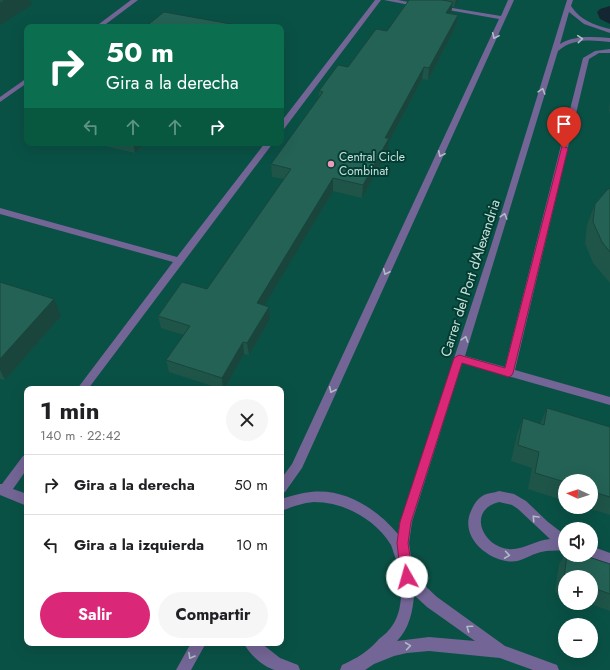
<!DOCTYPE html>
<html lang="es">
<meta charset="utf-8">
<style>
body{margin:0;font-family:Jost,sans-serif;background:#f6f6f6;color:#202124;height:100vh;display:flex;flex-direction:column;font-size:15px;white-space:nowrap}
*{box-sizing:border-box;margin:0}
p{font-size:13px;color:#757577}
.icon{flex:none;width:22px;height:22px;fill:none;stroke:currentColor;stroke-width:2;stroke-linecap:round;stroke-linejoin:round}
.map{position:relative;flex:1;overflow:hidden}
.details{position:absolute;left:24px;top:386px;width:260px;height:260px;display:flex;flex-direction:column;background:#fff;border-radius:8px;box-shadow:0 4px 16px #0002}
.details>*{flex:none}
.banner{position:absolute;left:24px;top:24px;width:260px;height:122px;border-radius:8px;box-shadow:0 4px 16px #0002;background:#0b6e4f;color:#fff;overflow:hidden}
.needle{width:26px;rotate:273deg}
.controls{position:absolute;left:558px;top:474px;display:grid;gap:8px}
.controls a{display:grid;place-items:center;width:40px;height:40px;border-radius:50%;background:#fff;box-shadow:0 4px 16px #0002;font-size:20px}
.pin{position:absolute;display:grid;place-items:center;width:34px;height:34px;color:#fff;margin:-41px -17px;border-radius:50% 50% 50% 0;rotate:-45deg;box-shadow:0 0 4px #0007}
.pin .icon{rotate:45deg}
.me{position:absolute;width:44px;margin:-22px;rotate:353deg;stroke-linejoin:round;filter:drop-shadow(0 0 3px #0008)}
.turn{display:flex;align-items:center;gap:14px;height:84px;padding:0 16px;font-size:18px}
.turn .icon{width:52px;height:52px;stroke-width:2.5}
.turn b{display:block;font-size:28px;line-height:34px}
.lanes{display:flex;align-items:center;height:38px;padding:0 16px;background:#0003;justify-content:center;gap:20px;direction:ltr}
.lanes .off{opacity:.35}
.round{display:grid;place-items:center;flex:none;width:42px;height:42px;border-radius:21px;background:#f6f6f6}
.headline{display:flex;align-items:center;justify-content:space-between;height:68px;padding:0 16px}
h1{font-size:24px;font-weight:700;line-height:30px}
.button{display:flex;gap:8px;margin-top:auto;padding:8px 16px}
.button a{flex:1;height:46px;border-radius:24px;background:#db2777;color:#fff;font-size:16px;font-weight:700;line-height:46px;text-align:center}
.button a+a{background:#f6f6f6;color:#202124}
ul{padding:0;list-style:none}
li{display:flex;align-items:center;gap:12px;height:60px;padding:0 16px;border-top:1px solid #e0e0e0}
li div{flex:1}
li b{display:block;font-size:15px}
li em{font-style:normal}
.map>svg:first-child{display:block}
</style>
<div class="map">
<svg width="610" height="670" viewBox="0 0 610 670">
<rect width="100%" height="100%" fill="#12473c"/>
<path fill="#0a5145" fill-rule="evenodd" d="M 0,0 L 610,0 L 610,670 L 0,670 ZM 27,27 L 281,27 L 281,143 L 27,143 ZM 27,389 L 281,389 L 281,643 L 27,643 ZM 565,481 L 591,481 L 591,507 L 565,507 ZM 565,529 L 591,529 L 591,555 L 565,555 ZM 565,577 L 591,577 L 591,603 L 565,603 ZM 565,625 L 591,625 L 591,651 L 565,651 Z"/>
<path fill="#132632" d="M 610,6 L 610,24 L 600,19 L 597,12 L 600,9 Z"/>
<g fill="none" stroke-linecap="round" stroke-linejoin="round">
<path fill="#736595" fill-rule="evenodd" d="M 131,0 L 138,0 L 102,27 L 95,27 Z
M 375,0 L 381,0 L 284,129 L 281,129 L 281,122 Z
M 384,0 L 398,0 L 423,5 L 420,7 Z
M 508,0 L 514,0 L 302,468 L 285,492 L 281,493 L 281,479 L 292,464 L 499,19 L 437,8 L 440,6 L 501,16 Z
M 567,0 L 573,0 L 571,6 C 580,20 594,25 610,29 L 610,33 L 584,24 L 569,12 L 560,44 C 575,35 593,37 610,38 L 610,42 C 591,40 573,38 558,51 L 465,356 L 505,367 L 583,58 L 595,51 L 610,49 L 610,53 L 599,53 L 589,59 L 515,370 L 610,397 L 610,405 L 462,363 L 412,522 L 409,543 L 412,564 L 422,583 L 437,597 L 505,646 L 557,665 L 559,670 L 533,670 L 500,658 L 429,651 L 407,653 L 394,656 L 374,664 L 365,670 L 340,670 L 342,665 C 357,658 368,652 379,639 C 384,635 389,631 392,626 C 405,608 401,580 399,560 L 396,559 C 394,555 393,550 391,545 C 375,519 344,502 314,502 C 302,503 292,507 281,511 L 281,499 C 291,496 301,493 311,492 C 345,488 377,509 398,534 L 400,522 L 491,246 ZM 414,595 L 427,607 L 475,641 L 429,637 L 397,641 C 409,629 413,611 414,595 Z
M 27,78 L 27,83 L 0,102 L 0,97 Z
M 265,143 L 273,143 L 88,389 L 77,389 L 173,262 L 0,214 L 0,208 L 177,257 Z
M 27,455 L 27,469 L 13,489 L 27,494 L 27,506 L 0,495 L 0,484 L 2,484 L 23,456 Z
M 499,491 L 514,494 L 526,501 L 548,522 L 565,535 L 565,550 C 557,551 548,550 541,552 C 528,555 520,564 506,561 C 484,557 460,535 471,511 C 474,504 477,499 484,495 C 488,493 494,493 499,491 ZM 499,502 L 512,505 L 518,509 L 550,539 C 535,540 522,551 508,549 C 482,546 467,510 499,502 Z
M 591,546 L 610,553 L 610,565 L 586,556 L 586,555 L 591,555 Z
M 191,643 L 206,643 L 191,670 L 176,670 Z
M 244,643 L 261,643 L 280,658 L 298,665 L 300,670 C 292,670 282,670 275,670 C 263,667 248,653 244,643 Z"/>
</g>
<path fill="#1f5449" d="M 409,0 L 459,0 L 454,7 L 452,7 L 451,14 L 458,15 L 456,26 L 428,80 L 422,79 L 389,142 L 388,151 L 362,198 L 333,191 L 264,305 L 269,307 L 270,319 L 249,355 L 244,354 L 224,389 L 221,389 L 169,372 L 166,360 L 184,335 L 161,328 L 158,316 L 207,289 L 284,179 L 272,177 L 271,164 L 319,99 L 319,91 L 348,67 L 387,31 Z
M 610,102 L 610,113 L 609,111 Z
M 92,143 L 145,143 L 135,153 Z
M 610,188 L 610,283 L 593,263 L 585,243 L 587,225 L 595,204 Z
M 0,282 L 61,316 L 5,380 L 0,379 Z
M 547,408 L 610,427 L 610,515 L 585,507 L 591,507 L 591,481 L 565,481 L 565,501 L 528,489 L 532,468 L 511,461 L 517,435 L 523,418 L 540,424 Z
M 565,555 L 583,555 L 610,564 L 610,611 L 588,603 L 591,603 L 591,577 L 565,577 L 565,595 L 555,592 L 559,564 Z"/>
<path fill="#19453c" d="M 5,0 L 30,0 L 32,5 L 0,25 L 0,3 Z
M 456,0 L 459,0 L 454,7 Z
M 453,2 L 451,13 L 445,24 L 446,13 Z
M 458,15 L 456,26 L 428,80 L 429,68 Z
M 424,67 L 422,79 L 389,142 L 388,151 L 362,198 L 363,185 L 385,138 Z
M 133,143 L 145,143 L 135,153 Z
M 333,178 L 333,191 L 258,316 L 257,303 Z
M 54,299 L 61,316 L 5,380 L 0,370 L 0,359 Z
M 269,307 L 270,319 L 249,355 L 247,343 Z
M 243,342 L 244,354 L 224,389 L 223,389 L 222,378 Z"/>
<path fill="#246255" stroke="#19453c" d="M 0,0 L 5,0 L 0,3 Z
M 409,0 L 442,0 L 453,2 L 446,13 L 458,15 L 429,68 L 424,67 L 385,138 L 389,138 L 363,185 L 333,178 L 257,303 L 269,307 L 247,343 L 243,342 L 222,378 L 166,360 L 190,326 L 158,316 L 182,282 L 207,289 L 291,169 L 271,164 L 323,92 L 319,91 L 338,65 L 348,67 L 376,29 L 387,31 Z
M 164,12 L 242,26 L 240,27 L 145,27 Z
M 610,188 L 610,252 L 602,242 L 593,222 L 595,204 L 607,190 Z
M 0,282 L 54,299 L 0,359 Z
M 547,408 L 610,427 L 610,497 L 591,491 L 591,481 L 565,481 L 565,482 L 535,473 L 539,452 L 518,445 L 523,418 L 544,425 Z
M 567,555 L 583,555 L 610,564 L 610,594 L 591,587 L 591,577 L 565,577 L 565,578 L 564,578 Z"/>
<defs><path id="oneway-chevron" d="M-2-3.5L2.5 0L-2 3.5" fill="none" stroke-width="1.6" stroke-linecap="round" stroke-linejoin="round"/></defs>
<g stroke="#aebcc5">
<use href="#oneway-chevron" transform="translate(495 36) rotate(115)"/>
<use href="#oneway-chevron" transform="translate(580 39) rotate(-5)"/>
<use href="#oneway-chevron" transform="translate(542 91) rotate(-73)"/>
<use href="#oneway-chevron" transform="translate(441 154) rotate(115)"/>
<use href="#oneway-chevron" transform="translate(504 216) rotate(-73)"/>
<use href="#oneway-chevron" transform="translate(386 272) rotate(115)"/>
<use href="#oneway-chevron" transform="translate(465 339) rotate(-72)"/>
<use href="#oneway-chevron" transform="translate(332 390) rotate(115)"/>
<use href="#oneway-chevron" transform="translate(535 518) rotate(-133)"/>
<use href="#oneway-chevron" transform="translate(507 555) rotate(8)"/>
<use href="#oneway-chevron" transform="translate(469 628) rotate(-145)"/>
<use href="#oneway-chevron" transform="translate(408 646) rotate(-8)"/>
<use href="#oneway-chevron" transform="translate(191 656) rotate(120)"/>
</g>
<path fill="#db2777" stroke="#8e194d" d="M 562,146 L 568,148 L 513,373 L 512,375 L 509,377 L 462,363 L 411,522 L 408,543 L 413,577 L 411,581 L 407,583 L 403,581 L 401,577 L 397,543 L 400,522 L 454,358 L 459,355 L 505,368 Z"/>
<circle fill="#ef9ab8" stroke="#023c32" stroke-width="1.5" cx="331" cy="164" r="4"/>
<g text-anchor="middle" stroke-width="4" stroke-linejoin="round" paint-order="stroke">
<g font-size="12" fill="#c8e1da" stroke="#023c32" text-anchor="start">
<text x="339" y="161">Central Cicle<tspan x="339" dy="14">Combinat</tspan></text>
</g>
<g font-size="14" fill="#c8e1da" stroke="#023c32">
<text transform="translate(470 278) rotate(-72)" y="5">Carrer del Port d'Alexandria</text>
</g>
</g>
</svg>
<div class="controls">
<a><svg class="needle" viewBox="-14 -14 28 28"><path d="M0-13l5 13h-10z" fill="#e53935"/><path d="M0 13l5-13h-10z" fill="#757577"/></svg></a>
<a><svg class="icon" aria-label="sound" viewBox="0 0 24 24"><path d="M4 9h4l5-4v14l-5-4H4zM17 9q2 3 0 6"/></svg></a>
<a>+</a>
<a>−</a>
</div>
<div class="pin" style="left:564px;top:148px;background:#d93025"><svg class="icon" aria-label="arrive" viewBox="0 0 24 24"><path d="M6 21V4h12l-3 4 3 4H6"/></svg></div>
<svg class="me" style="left:407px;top:577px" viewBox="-20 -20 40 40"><circle r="19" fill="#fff"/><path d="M0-13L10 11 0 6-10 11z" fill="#db2777"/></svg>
<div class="banner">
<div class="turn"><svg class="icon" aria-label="right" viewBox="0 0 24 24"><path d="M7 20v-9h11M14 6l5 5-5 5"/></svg><div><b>50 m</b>Gira a la derecha</div></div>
<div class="lanes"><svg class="icon off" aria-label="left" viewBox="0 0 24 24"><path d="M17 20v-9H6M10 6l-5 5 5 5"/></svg><svg class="icon off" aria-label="ahead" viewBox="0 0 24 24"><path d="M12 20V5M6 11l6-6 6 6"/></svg><svg class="icon off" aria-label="ahead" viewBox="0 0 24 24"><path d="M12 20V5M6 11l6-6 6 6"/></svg><svg class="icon" aria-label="right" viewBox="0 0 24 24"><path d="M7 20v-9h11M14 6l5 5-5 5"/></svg></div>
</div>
<section class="details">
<div class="headline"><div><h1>1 min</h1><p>140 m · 22:42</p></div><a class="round"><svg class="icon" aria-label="close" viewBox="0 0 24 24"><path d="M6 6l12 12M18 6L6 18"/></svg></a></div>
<ul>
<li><svg class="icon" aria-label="right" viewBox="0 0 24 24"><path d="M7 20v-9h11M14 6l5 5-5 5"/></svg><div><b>Gira a la derecha</b></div><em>50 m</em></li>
<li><svg class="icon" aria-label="left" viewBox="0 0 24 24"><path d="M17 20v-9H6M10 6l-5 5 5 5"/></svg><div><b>Gira a la izquierda</b></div><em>10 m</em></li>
</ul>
<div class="button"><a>Salir</a><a>Compartir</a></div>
</section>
</div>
